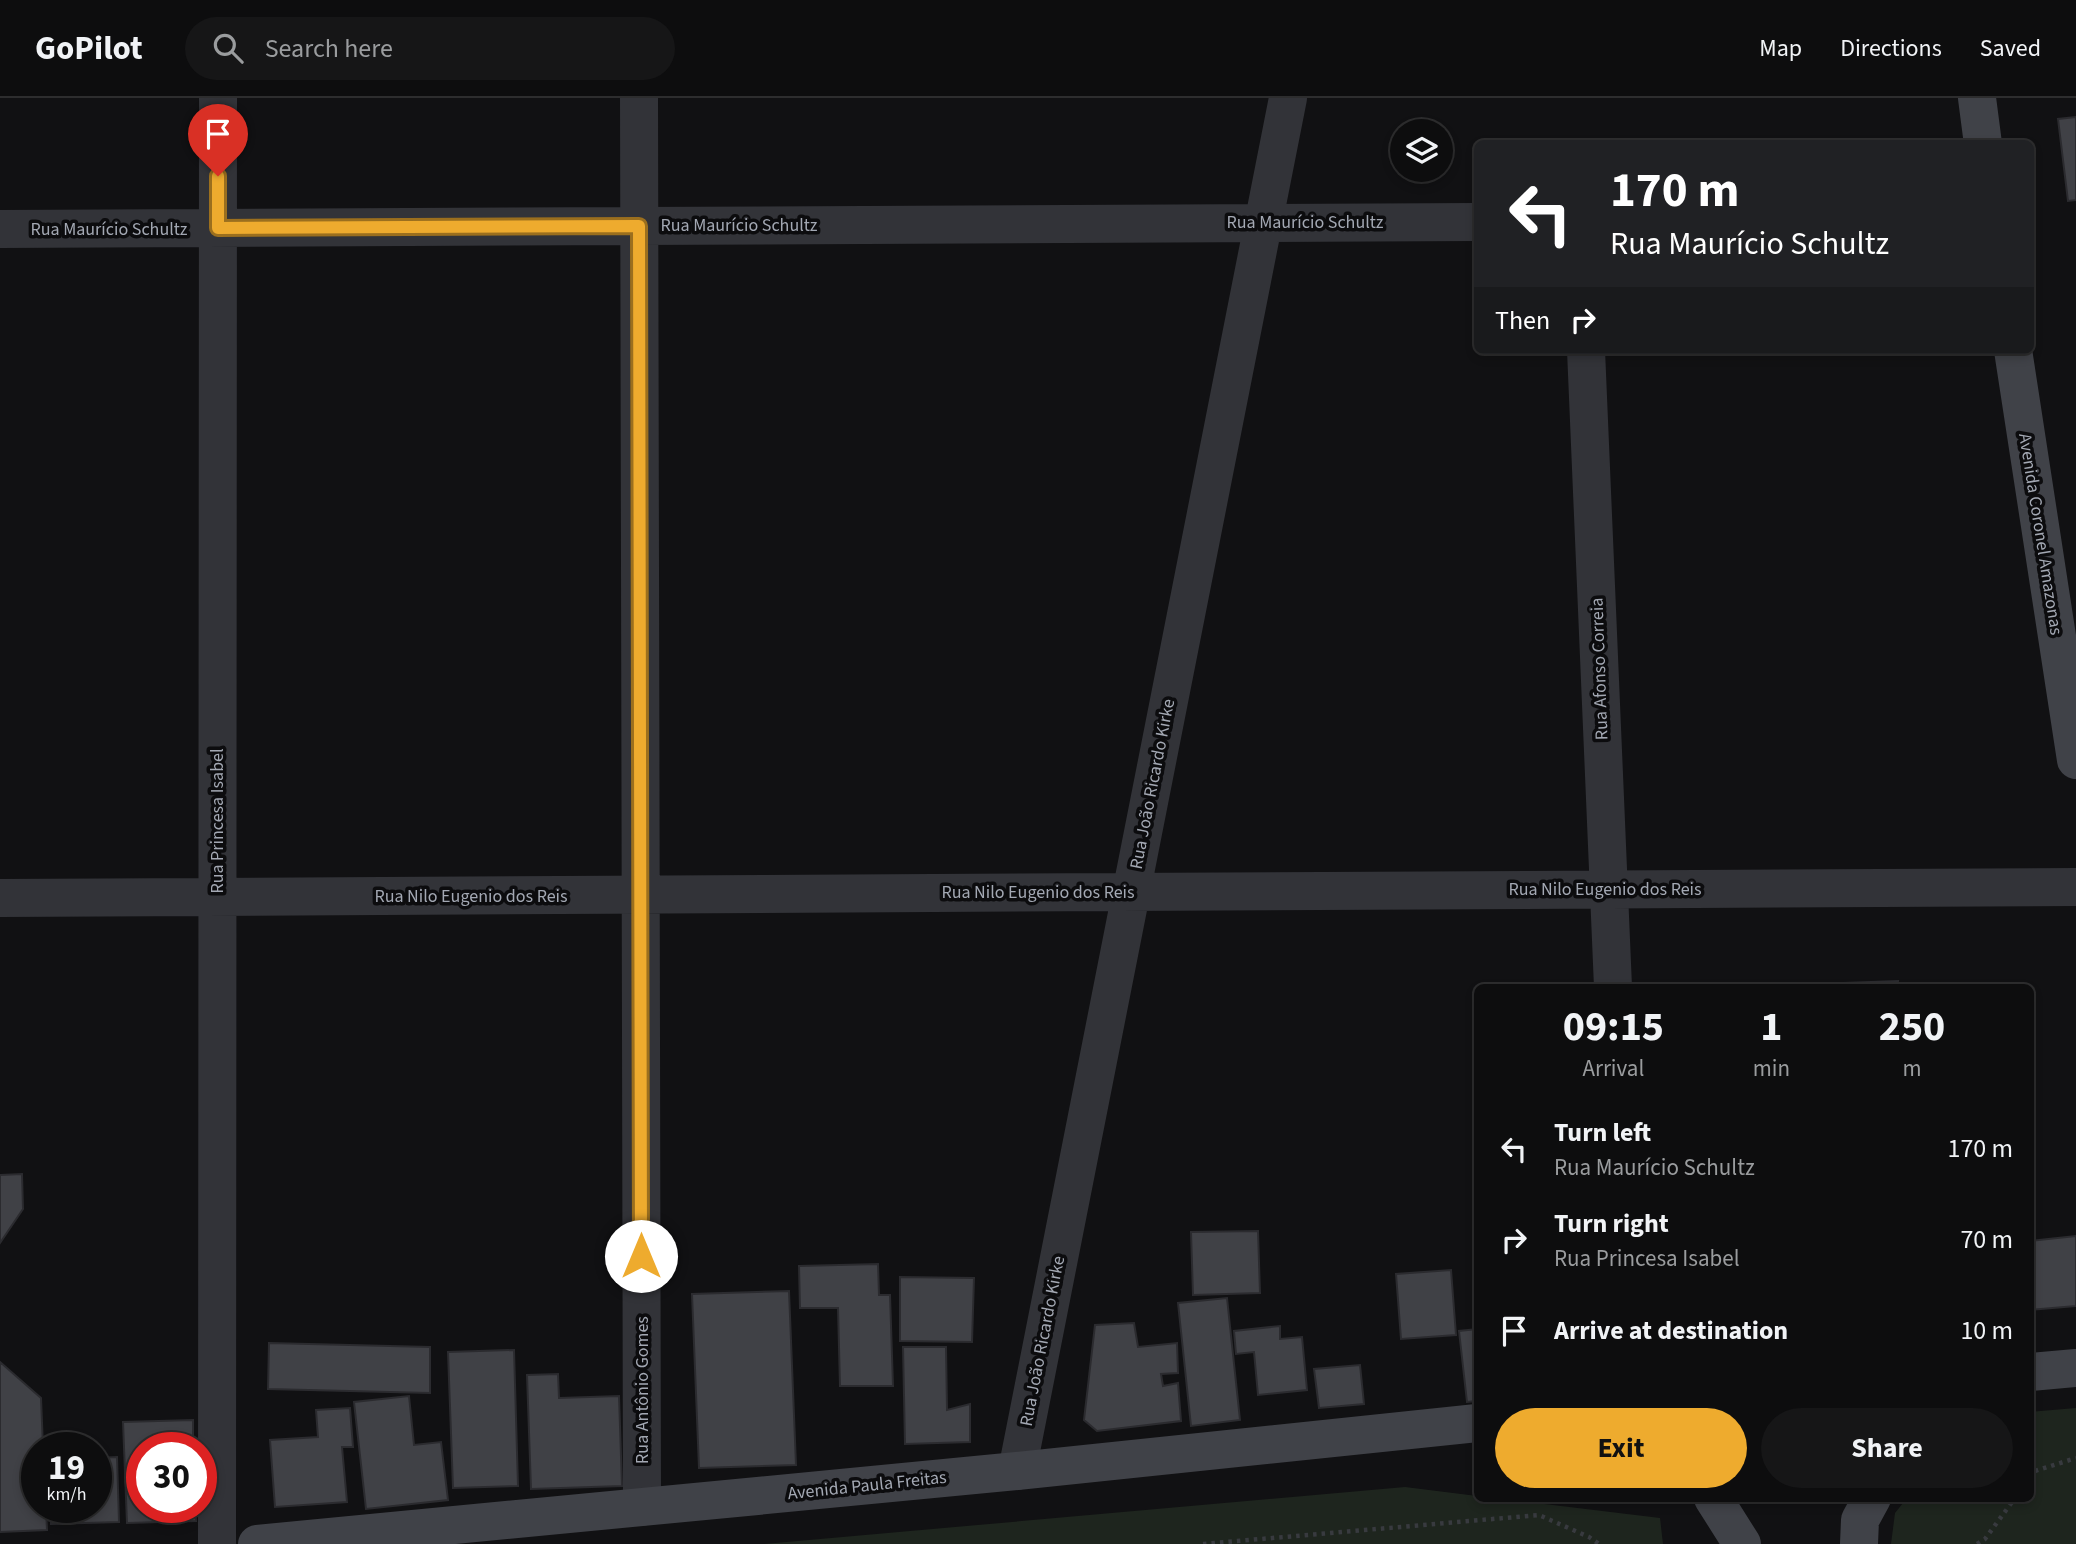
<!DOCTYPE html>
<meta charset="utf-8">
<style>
body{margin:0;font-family:"Source Sans 3",sans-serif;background:#161617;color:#f1f3f6;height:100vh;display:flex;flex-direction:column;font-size:26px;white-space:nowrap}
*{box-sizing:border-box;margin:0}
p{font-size:23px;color:#9a9c9e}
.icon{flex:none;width:38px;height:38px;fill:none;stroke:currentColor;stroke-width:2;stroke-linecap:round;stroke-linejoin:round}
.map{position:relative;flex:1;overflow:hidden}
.sheet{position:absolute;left:1474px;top:886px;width:560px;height:518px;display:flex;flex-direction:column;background:#0d0d0e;border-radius:10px;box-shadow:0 4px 10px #0003,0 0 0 2px #2d2d2e}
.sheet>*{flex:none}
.guide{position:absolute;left:1474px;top:42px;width:560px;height:214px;border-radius:10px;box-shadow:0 4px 10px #0003,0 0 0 2px #2d2d2e;background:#202124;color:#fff;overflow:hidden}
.tools{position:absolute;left:1390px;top:21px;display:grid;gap:14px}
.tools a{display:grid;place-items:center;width:63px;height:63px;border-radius:50%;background:#0d0d0e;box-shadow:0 4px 10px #0003,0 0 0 2px #2d2d2e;font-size:35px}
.speed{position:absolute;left:21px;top:1334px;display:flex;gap:14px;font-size:35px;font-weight:700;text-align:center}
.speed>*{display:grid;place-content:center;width:91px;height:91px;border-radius:50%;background:#0d0d0e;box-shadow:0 4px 10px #0003,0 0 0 2px #2d2d2e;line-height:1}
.speed small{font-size:18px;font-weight:400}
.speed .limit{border:10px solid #d22;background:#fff;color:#111}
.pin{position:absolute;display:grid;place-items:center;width:60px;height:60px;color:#fff;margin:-72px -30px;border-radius:50% 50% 50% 0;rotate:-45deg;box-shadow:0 0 7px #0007}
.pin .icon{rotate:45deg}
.me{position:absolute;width:77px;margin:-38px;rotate:0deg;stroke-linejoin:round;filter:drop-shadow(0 0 5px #0008)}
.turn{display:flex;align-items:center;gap:24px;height:147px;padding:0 21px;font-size:32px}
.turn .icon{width:91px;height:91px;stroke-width:2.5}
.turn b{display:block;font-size:49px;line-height:60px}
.then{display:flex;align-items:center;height:66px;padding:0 21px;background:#0003;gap:14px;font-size:26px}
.eta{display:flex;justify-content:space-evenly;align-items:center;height:119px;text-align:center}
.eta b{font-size:42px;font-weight:700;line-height:49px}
.cta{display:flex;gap:14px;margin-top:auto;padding:14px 21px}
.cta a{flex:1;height:80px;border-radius:42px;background:#eeab2e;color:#111;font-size:28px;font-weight:700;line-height:80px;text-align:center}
.cta a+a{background:#161617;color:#f1f3f6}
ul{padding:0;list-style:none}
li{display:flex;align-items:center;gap:21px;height:91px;padding:0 21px}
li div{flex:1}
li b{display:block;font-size:26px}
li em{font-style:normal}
header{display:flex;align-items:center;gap:42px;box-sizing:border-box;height:98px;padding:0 35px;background:#0d0d0e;border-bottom:2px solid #2d2d2e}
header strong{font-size:33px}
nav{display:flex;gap:38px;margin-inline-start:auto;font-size:24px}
.search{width:490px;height:63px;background:#161617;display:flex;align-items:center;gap:18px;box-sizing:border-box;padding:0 24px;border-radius:38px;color:#9a9c9e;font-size:26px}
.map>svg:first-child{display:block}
</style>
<header>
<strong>GoPilot</strong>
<div class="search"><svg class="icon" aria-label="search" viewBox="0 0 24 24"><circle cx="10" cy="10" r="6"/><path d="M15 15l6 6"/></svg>Search here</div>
<nav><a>Map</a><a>Directions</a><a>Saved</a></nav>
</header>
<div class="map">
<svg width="2076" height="1446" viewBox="0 0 2076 1446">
<rect width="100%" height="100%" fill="#111113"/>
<path fill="#1e251e" d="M 2076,1310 L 2076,1446 L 1891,1446 L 1895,1415 L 1907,1400 L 2030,1400 L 2030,1314 Z
M 1405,1389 L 1477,1398 L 1477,1400 L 1494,1400 L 1660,1420 L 1663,1446 L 764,1446 Z"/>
<path fill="#404146" stroke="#2b2b2f" stroke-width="2" d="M 2076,19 L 2076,102 L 2068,103 L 2058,21 Z
M 1898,883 L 1897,889 L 1788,889 L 1788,887 Z
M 22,1076 L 23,1111 L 0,1145 L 0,1077 Z
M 1258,1133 L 1260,1195 L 1193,1197 L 1191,1134 Z
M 2076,1138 L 2076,1208 L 2030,1212 L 2030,1143 Z
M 878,1166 L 879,1197 L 890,1197 L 893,1288 L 840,1288 L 838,1210 L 800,1210 L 799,1168 Z
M 1451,1172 L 1456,1237 L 1401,1241 L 1396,1176 Z
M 900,1179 L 974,1180 L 972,1244 L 900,1243 Z
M 789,1193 L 796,1367 L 699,1370 L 692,1196 Z
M 1227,1200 L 1240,1322 L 1191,1328 L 1178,1205 Z
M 1134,1225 L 1138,1249 L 1177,1245 L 1178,1275 L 1161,1276 L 1163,1288 L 1178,1285 L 1181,1323 L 1097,1333 L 1084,1322 L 1095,1227 Z
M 1280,1228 L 1280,1241 L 1302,1239 L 1307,1292 L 1258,1297 L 1254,1254 L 1236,1256 L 1234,1233 Z
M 1477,1231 L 1477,1303 L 1467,1304 L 1459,1233 Z
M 269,1245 L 430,1249 L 430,1295 L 268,1291 Z
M 903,1249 L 946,1249 L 947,1312 L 970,1306 L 970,1344 L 905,1346 Z
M 514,1252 L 518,1388 L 453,1390 L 448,1254 Z
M 0,1264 L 41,1300 L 43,1349 L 37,1349 L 37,1409 L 46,1409 L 47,1432 L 0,1434 Z
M 1360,1267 L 1364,1306 L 1319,1310 L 1314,1271 Z
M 558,1276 L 559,1300 L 619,1298 L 622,1388 L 531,1391 L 527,1277 Z
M 409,1298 L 414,1347 L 441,1344 L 448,1402 L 366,1411 L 354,1304 Z
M 350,1310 L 353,1349 L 342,1349 L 347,1404 L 275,1409 L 270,1342 L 318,1339 L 316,1312 Z
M 193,1322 L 193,1349 L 142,1349 L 142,1409 L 195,1409 L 196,1423 L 127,1425 L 123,1324 Z
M 117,1359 L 119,1424 L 51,1426 L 51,1409 L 96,1409 L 96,1360 Z"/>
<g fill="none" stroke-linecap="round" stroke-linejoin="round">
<path stroke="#383a3f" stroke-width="4.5" stroke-dasharray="3.5 5" stroke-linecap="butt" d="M 2030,1380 L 2035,1373 L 2076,1360
M 1203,1446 L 1539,1417 L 1589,1439 L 1599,1446
M 1977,1446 L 1985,1441 L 2015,1400"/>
<path stroke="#323338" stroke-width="38" d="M 639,0 L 642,1409
M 0,131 L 1477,124
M 1586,252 L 1613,889
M 0,800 L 2076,789
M 1017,1373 L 1288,0
M 217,1446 L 218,0"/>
<path stroke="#404248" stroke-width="38" d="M 1977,0 L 1983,46
M 2013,252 L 2076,662
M 2030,1274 L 2076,1270
M 1713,1400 L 1742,1446
M 257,1446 L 1017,1373 L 1477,1325
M 1859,1446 L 1860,1422 L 1872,1400"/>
</g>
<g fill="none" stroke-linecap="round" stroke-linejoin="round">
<defs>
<path id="route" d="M 218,78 L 218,130 L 639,128 L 641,1158"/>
</defs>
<use href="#route" stroke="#9b6f1e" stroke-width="18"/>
<use href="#route" stroke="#eeab2e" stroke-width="12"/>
</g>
<g text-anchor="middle" stroke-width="7" stroke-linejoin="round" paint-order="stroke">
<g font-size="18" fill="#a3a8b3" stroke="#0c0c0e">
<text x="1305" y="130">Rua Maurício Schultz</text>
<text x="739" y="133">Rua Maurício Schultz</text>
<text x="109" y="137">Rua Maurício Schultz</text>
<text transform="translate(2041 436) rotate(81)" y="6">Avenida Coronel Amazonas</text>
<text transform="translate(1599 571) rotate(-92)" y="6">Rua Afonso Correia</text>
<text transform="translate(1152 686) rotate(-79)" y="6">Rua João Ricardo Kirke</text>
<text transform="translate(217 723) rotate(-90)" y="6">Rua Princesa Isabel</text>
<text x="1605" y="797">Rua Nilo Eugenio dos Reis</text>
<text x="1038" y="800">Rua Nilo Eugenio dos Reis</text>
<text x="471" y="804">Rua Nilo Eugenio dos Reis</text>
<text transform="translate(1042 1243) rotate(-79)" y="6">Rua João Ricardo Kirke</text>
<text transform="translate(642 1292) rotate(-90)" y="6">Rua Antônio Gomes</text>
<text transform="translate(867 1387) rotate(-6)" y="6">Avenida Paula Freitas</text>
</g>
</g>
</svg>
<div class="tools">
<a><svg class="icon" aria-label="layers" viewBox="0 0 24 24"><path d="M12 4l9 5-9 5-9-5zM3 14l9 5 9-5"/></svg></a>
</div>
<div class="speed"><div>19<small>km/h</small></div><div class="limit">30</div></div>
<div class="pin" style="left:218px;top:78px;background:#d93025"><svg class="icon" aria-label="arrive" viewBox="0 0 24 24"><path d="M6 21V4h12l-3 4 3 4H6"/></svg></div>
<svg class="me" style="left:641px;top:1158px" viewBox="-20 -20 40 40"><circle r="19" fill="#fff"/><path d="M0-13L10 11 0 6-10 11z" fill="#eeab2e"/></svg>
<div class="guide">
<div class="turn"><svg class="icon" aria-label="left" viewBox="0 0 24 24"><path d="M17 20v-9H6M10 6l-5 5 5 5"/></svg><div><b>170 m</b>Rua Maurício Schultz</div></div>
<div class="then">Then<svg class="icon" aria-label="right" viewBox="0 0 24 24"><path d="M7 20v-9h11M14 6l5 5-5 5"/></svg></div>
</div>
<section class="sheet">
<div class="eta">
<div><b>09:15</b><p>Arrival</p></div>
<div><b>1</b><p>min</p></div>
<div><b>250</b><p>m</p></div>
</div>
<ul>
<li><svg class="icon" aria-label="left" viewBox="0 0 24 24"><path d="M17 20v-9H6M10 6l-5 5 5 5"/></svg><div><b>Turn left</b><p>Rua Maurício Schultz</p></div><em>170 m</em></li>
<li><svg class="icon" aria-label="right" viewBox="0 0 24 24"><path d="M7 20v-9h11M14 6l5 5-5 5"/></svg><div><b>Turn right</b><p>Rua Princesa Isabel</p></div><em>70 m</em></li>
<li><svg class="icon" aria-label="arrive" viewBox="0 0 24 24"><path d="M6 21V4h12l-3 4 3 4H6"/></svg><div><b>Arrive at destination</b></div><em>10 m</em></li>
</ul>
<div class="cta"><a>Exit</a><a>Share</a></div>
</section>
</div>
